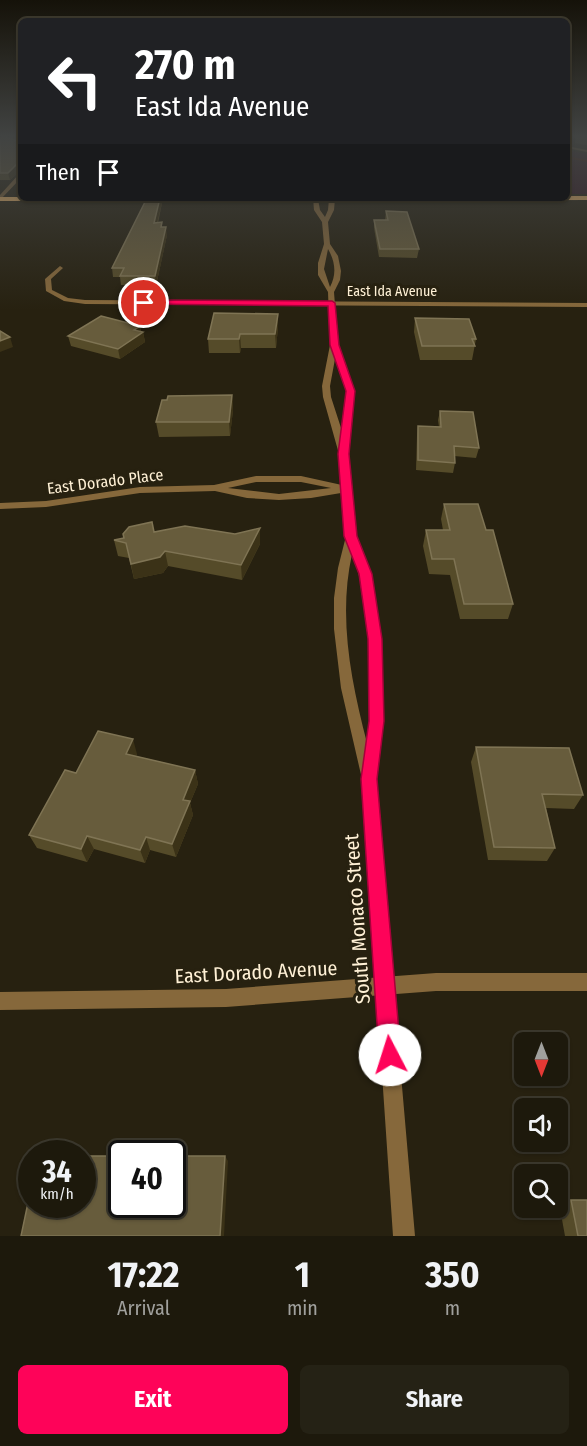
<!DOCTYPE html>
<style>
body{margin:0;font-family:"Fira Sans Condensed",sans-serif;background:#252215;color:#f1f3f6;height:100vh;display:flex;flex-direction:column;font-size:22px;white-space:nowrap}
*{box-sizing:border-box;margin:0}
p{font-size:20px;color:#a0a09d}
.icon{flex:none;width:33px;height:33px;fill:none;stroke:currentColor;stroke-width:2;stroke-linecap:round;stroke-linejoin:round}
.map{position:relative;height:1236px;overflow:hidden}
.drawer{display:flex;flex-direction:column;background:#1d190c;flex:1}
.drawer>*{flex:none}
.guide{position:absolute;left:18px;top:18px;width:552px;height:183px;border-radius:9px;box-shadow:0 2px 4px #0004,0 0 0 2px #3b382d;background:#202124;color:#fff;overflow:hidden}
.needle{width:39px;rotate:180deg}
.buttons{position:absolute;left:514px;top:1032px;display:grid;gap:12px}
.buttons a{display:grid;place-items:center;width:54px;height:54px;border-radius:9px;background:#1d190c;box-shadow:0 2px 4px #0004,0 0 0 2px #3b382d;font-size:30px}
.speed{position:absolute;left:18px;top:1140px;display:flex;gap:12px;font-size:30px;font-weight:700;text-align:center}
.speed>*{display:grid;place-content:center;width:78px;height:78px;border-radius:50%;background:#1d190c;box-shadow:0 2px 4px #0004,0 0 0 2px #3b382d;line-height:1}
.speed small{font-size:15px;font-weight:400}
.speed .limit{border:3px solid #111;border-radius:9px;background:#fff;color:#111}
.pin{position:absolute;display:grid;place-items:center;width:51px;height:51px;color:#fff;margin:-26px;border:3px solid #fff;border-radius:50%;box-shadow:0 2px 6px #0007}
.me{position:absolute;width:66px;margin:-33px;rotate:355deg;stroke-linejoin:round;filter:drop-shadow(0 0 4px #0008)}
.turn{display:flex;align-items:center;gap:21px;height:126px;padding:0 18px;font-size:27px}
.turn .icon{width:78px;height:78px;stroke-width:2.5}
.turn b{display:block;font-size:42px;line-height:51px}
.then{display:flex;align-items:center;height:57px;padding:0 18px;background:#0003;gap:12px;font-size:22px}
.eta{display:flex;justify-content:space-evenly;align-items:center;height:102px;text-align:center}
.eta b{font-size:36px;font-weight:700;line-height:42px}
.primary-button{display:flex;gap:12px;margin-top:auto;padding:12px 18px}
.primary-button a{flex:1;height:69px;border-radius:9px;background:#fe0359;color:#fff;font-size:24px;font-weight:700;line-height:69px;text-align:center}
.primary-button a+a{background:#252215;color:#f1f3f6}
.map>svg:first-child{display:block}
</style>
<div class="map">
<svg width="587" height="1236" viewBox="0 0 587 1236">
<rect width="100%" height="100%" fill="#272110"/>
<path fill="#311321" d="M 567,150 L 587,154 L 587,194 L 567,194 Z"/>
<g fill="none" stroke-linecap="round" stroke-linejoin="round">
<path fill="#46160a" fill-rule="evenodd" d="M 567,156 L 587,160 L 587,162 L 567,158 Z"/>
<path fill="#86683b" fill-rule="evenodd" d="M 567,146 L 587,150 L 587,152 L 567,148 Z
M 19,174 L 21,174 L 21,178 L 0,200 L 0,195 Z
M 60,266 L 63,268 L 51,279 L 52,290 L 68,298 L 85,300 L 587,303 L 587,307 L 85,304 L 64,301 L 46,291 L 45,279 Z
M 256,476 L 301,476 L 351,487 L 352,489 L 347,492 L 311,498 L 279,500 L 247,498 L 215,491 L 140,493 L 46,507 L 0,509 L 0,503 L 46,501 L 140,487 L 214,485 ZM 256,482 L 301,482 L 331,488 L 279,494 L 228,488 Z
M 436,973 L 587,973 L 587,991 L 436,991 L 226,1007 L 0,1010 L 0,992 L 226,989 Z"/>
<path fill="#86683b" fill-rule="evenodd" d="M 313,198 L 318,199 L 320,210 L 325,217 L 328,210 L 329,199 L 335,199 L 334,210 L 328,222 L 330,244 L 338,256 L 341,271 L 340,280 L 334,292 L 338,345 L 355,391 L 348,450 L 356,536 L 372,574 L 381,639 L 384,721 L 375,775 L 415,1236 L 393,1236 L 362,779 L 341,688 L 334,629 L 334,598 L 338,568 L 346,536 L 339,454 L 323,397 L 322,386 L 330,345 L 328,292 L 318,275 L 318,263 L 324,244 L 322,222 L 314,210 ZM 328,249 C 335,261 337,274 330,287 L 324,269 ZM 335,359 L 347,391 L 342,431 L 331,397 L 330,386 ZM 352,554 C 371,602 375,691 367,743 C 351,681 338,617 352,554 Z"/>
<path fill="#ffc26e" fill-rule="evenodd" d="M 567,196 L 587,196 L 587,200 L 0,201 L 0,197 L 567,198 Z"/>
</g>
<path fill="#554b29" d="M 14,137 L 21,137 L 21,176 L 20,172 L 19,172 L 10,180 L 0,180 L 0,138 L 21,142 L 14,139 Z
M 577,137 L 587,137 L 587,145 L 575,143 Z
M 147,198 L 162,198 L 162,203 L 158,223 L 162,227 L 167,235 L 156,286 L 121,285 L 120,277 L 113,277 L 112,268 Z
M 386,211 L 419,249 L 417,258 L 379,257 L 374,228 L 374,220 L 385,220 Z
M 415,318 L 476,339 L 472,360 L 420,360 L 414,332 Z
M 140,326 L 141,331 L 143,332 L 145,342 L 120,359 L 71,346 L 68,336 Z
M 278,327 L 276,348 L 241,348 L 240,353 L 209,353 L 208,339 Z
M 232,395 L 233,410 L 230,436 L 159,437 L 156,422 Z
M 440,411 L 479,448 L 476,458 L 454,456 L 455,463 L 453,473 L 416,470 L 417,435 L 418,426 L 439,427 L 438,420 Z
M 444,504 L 486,530 L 513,604 L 508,619 L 460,619 L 450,575 L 429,574 L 423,546 L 426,530 L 443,530 L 441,519 Z
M 260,528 L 260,544 L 242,580 L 168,566 L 163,573 L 134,579 L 129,558 L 118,556 L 114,540 L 154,532 L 235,534 Z
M 476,747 L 583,795 L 574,809 L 546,808 L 555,848 L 547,861 L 488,860 L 471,762 Z
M 137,754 L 136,756 L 195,770 L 198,784 L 190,803 L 193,815 L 176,857 L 150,850 L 145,863 L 94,849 L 87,862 L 37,848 L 29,835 L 76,773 Z
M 571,1200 L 587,1236 L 565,1236 L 559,1203 Z"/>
<path fill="#3b3217" d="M 567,137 L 575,137 L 567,140 Z
M 17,164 L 19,172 L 10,180 L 8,173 Z
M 160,198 L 162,198 L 162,203 L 155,231 L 154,223 Z
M 166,227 L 167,235 L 156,286 L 155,276 Z
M 278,314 L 278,327 L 276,348 L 275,334 Z
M 140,326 L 141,333 L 143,332 L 145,342 L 120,359 L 118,349 L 134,330 Z
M 240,334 L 241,348 L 240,353 L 239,339 Z
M 10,337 L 13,347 L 0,352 L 0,341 Z
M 232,395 L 233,410 L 230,436 L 229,422 Z
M 260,528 L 260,544 L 242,580 L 241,565 Z
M 165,551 L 168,566 L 163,573 L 134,579 L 131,564 Z
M 133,739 L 137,754 L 130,768 L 126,754 Z
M 195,770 L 198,784 L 190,803 L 193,815 L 176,857 L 172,844 L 183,800 Z
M 87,836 L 94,849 L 87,862 L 81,849 Z
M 146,837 L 150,850 L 145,863 L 140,850 Z
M 225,1156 L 228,1161 L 224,1236 L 220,1236 Z"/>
<path fill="#675c3c" stroke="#7f7454" stroke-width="1.5" d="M 2,137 L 6,137 L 21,142 L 21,138 L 21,166 L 17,164 L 8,173 L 0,173 L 0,138 Z
M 147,198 L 160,198 L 154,223 L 162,222 L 161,227 L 166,227 L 155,276 L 120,276 L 124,268 L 112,268 Z
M 386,211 L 407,212 L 419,249 L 380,249 L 374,220 L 388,220 Z
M 214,313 L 278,314 L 275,334 L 240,334 L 239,339 L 208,339 Z
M 101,316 L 140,326 L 134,330 L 143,332 L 118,349 L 68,336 Z
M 415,318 L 469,319 L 476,339 L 472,339 L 475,346 L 422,346 Z
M 0,331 L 10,337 L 0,341 Z
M 232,395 L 229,422 L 156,422 L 162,400 L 167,400 L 168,396 Z
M 440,411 L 473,412 L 479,448 L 454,446 L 455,463 L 418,460 L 418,426 L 441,427 Z
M 444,504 L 478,504 L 486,530 L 493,530 L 513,604 L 464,604 L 454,559 L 432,559 L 426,530 L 450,530 Z
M 152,522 L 154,532 L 185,526 L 235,534 L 260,528 L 241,565 L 165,551 L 160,557 L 131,564 L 126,543 L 114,540 L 124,538 L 123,534 L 129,527 Z
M 98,731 L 133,739 L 126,754 L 195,770 L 183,800 L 190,801 L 172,844 L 146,837 L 140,850 L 87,836 L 81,849 L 29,835 L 65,770 L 76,773 Z
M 476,747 L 569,748 L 583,795 L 542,794 L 555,848 L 494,847 Z
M 82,1156 L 122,1156 L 122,1204 L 172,1204 L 172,1156 L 225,1156 L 220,1236 L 21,1236 L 32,1184 L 32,1204 L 82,1204 Z
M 571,1200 L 587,1200 L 587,1236 L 578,1236 Z"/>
<linearGradient id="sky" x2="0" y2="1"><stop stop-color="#151209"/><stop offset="0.44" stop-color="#414342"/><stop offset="1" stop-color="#414342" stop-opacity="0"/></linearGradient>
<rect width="587" height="310" fill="url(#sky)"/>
<path fill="#fe0359" stroke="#a5023a" stroke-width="1.5" d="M 144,300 L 332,301 L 335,303 L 339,345 L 355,391 L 349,454 L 357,536 L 372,574 L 382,639 L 384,721 L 377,779 L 401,1055 L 398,1062 L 390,1066 L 382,1062 L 379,1055 L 361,779 L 369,721 L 368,639 L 359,574 L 344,536 L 338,454 L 346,391 L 330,345 L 328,306 L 141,304 Z"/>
<g text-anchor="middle" stroke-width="6" stroke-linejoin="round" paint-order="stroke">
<g font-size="14" fill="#fff1d6" stroke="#272110">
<text x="392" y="296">East Ida Avenue</text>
</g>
<g font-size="16" fill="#fff1d6" stroke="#272110">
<text transform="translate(105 481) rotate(-7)" y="6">East Dorado Place</text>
</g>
<g font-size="20" fill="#fff1d6" stroke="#272110">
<text transform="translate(357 919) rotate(-94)" y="7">South Monaco Street</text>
<text transform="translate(256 972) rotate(-3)" y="7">East Dorado Avenue</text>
</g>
</g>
</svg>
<div class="buttons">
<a><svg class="needle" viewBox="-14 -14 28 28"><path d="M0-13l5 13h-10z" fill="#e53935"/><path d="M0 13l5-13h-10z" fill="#a0a09d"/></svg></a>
<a><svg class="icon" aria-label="sound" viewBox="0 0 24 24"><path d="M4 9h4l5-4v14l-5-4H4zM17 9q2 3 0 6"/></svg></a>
<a><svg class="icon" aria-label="search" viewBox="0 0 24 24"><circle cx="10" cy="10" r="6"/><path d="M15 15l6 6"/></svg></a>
</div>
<div class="speed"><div>34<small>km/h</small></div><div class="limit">40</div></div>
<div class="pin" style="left:144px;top:303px;background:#d93025"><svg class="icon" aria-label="arrive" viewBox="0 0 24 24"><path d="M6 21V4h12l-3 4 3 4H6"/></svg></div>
<svg class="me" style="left:390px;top:1055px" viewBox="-20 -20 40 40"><circle r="19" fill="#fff"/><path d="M0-13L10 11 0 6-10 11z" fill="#fe0359"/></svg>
<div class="guide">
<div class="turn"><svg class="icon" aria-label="left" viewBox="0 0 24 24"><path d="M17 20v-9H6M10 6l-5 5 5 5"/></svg><div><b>270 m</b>East Ida Avenue</div></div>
<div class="then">Then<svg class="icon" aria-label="arrive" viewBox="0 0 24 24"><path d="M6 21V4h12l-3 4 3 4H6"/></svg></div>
</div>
</div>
<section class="drawer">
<div class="eta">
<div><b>17:22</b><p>Arrival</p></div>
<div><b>1</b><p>min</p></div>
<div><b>350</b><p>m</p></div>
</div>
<div class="primary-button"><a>Exit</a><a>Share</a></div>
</section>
